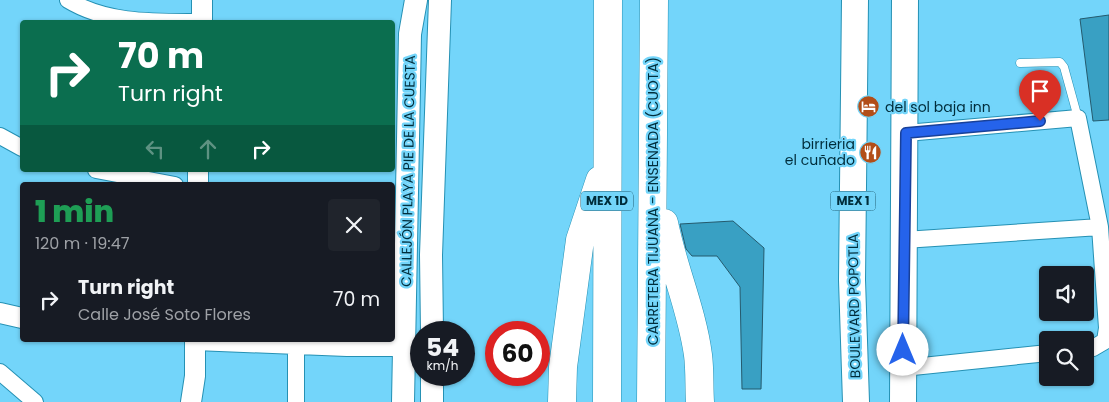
<!DOCTYPE html>
<meta charset="utf-8">
<style>
body{margin:0;font-family:Poppins,sans-serif;background:#20242c;color:#f1f3f6;height:100vh;display:flex;flex-direction:column;font-size:19px;white-space:nowrap}
*{box-sizing:border-box;margin:0}
p{font-size:16px;color:#9ea1a6}
.icon{flex:none;width:28px;height:28px;fill:none;stroke:currentColor;stroke-width:2;stroke-linecap:round;stroke-linejoin:round}
.map{position:relative;flex:1;overflow:hidden}
.panel{position:absolute;left:20px;top:182px;width:375px;height:160px;display:flex;flex-direction:column;background:#171b24;border-radius:5px;box-shadow:0 1px 4px #0004}
.panel>*{flex:none}
.guide{position:absolute;left:20px;top:20px;width:375px;height:152px;border-radius:5px;box-shadow:0 1px 4px #0004;background:#0b6e4f;color:#fff;overflow:hidden}
.tools{position:absolute;left:1039px;top:266px;display:grid;gap:10px}
.tools a{display:grid;place-items:center;width:55px;height:55px;border-radius:5px;background:#171b24;box-shadow:0 1px 4px #0004;font-size:25px}
.speed{position:absolute;left:410px;top:321px;display:flex;gap:10px;font-size:25px;font-weight:700;text-align:center}
.speed>*{display:grid;place-content:center;width:65px;height:65px;border-radius:50%;background:#171b24;box-shadow:0 1px 4px #0004;line-height:1}
.speed small{font-size:12px;font-weight:400}
.speed .limit{border:8px solid #d22;background:#fff;color:#111}
.pin{position:absolute;display:grid;place-items:center;width:42px;height:42px;color:#fff;margin:-51px -21px;border-radius:50% 50% 50% 0;rotate:-45deg;box-shadow:0 0 5px #0007}
.pin .icon{rotate:45deg}
.me{position:absolute;width:55px;margin:-28px;rotate:0deg;stroke-linejoin:round;filter:drop-shadow(0 0 4px #0008)}
.turn{display:flex;align-items:center;gap:18px;height:105px;padding:0 15px;font-size:22px}
.turn .icon{width:65px;height:65px;stroke-width:2.5}
.turn b{display:block;font-size:35px;line-height:42px}
.lanes{display:flex;align-items:center;height:48px;padding:0 15px;background:#0003;justify-content:center;gap:25px;direction:ltr}
.lanes .off{opacity:.35}
.round{display:grid;place-items:center;flex:none;width:52px;height:52px;border-radius:5px;background:#20242c}
.summary{display:flex;align-items:center;justify-content:space-between;height:85px;padding:0 15px}
h1{font-size:30px;font-weight:800;line-height:38px;color:#1e9e55}
ul{padding:0;list-style:none}
li{display:flex;align-items:center;gap:15px;height:65px;padding:0 15px}
li div{flex:1}
li b{display:block;font-size:19px}
li em{font-style:normal}
.map>svg:first-child{display:block}
</style>
<div class="map">
<svg width="1109" height="402" viewBox="0 0 1109 402">
<rect width="100%" height="100%" fill="#73d5fa"/>
<path fill="#39a0c3" stroke="#255a6d" d="M 1109,15 L 1109,120 L 1093,121 L 1080,19 Z
M 733,221 L 764,248 L 761,389 L 742,389 L 740,287 L 717,256 L 692,256 L 686,249 L 680,224 Z"/>
<g fill="none" stroke-linecap="round" stroke-linejoin="round">
<defs>
<path id="service" d="M 1020,63 L 1060,62 L 1064,67 L 1078,118"/>
<path id="minor" d="M 68,0 C 106,23 151,22 194,22
M 906,133 L 1078,118 L 1100,227 L 1107,328 L 1105,341 L 1093,348 L 1085,349
M 0,136 L 22,148
M 96,170 L 175,185
M 904,240 L 1100,227
M 195,342 L 347,348 L 421,348
M 903,368 L 1048,353
M 0,372 L 35,402
M 296,402 L 296,346"/>
<path id="tertiary" d="M 202,0 L 202,22
M 198,185 L 198,170
M 0,313 L 22,318
M 191,402 L 195,376 L 195,340"/>
<path id="secondary" d="M 432,332 L 431,255 L 440,0
M 432,375 L 432,402
M 403,402 L 410,34 L 416,0"/>
<path id="primary" d="M 855,0 L 852,280 L 856,402
M 903,402 L 905,0"/>
<path id="motorway" d="M 664,223 C 673,268 692,310 698,355 C 700,370 699,387 700,402
M 562,402 L 563,367 L 580,240 L 600,180
M 607,402 L 608,0
M 651,402 L 654,0"/>
</defs>
<use href="#service" stroke="#2591b4" stroke-width="9"/>
<use href="#minor" stroke="#2591b4" stroke-width="18"/>
<use href="#tertiary" stroke="#2591b4" stroke-width="22"/>
<use href="#secondary" stroke="#2591b4" stroke-width="24"/>
<use href="#primary" stroke="#2591b4" stroke-width="28"/>
<use href="#motorway" stroke="#2591b4" stroke-width="29"/>
<use href="#service" stroke="#fff" stroke-width="8"/>
<use href="#minor" stroke="#fff" stroke-width="16"/>
<use href="#tertiary" stroke="#fff" stroke-width="20"/>
<use href="#secondary" stroke="#fff" stroke-width="22"/>
<use href="#primary" stroke="#fff" stroke-width="26"/>
<use href="#motorway" stroke="#fff" stroke-width="28"/>
</g>
<g fill="none" stroke-linecap="round" stroke-linejoin="round">
<defs>
<path id="route" d="M 903,350 L 906,133 L 1040,121"/>
</defs>
<use href="#route" stroke="#184099" stroke-width="12"/>
<use href="#route" stroke="#2563eb" stroke-width="9"/>
</g>
<defs>
<symbol id="hotel-disc" viewBox="-11 -11 22 22"><circle r="9.5" fill="#b24e18" stroke="#73d5fa"/><path d="M-6-4.5h1.5V1H6V5H4.5V3h-9V5H-6ZM-4 0a1.8 1.8 0 1 1 3.6 0ZM.5 0V-2.5h3Q6-2.5 6 0Z" fill="#fff"/></symbol>
<symbol id="restaurant-disc" viewBox="-11 -11 22 22"><circle r="9.5" fill="#b24e18" stroke="#73d5fa"/><path d="M-5-6h1v4h1v-4h1v4h1v-4h1v5L-1.5 .5V6h-2V.5L-5-1ZM5-6V6H3V1.5H1.5Q1.5-4 5-6Z" fill="#fff"/></symbol>
</defs>
<g fill-rule="evenodd">
<use href="#hotel-disc" x="856" y="94" width="25" height="25"/>
<use href="#restaurant-disc" x="858" y="140" width="25" height="25"/>
</g>
<g text-anchor="middle" stroke-width="4.5" stroke-linejoin="round" paint-order="stroke">
<g fill="#73d5fa" stroke="#225f74" stroke-width="1">
<rect x="581" y="191.5" width="52" height="19" rx="4"/>
<rect x="830.5" y="191.5" width="45" height="19" rx="4"/>
</g>
<g font-size="12" font-weight="bold" fill="#002d3b">
<text x="607" y="205">MEX 1D</text>
<text x="853" y="205">MEX 1</text>
</g>
<g font-size="14" fill="#002d3b" stroke="#73d5fa" text-anchor="start">
<text x="885" y="112">del sol baja inn</text>
<text x="855" y="149" text-anchor="end">birrieria<tspan x="855" dy="16">el cuñado</tspan></text>
</g>
<g font-size="14" fill="#002d3b" stroke="#73d5fa">
<text transform="translate(408 171) rotate(-89)" y="5">CALLEJÓN PLAYA PIE DE LA CUESTA</text>
<text transform="translate(653 201) rotate(-90)" y="5">CARRETERA TIJUANA - ENSENADA (CUOTA)</text>
<text transform="translate(854 306) rotate(-91)" y="5">BOULEVARD POPOTLA</text>
</g>
</g>
</svg>
<div class="tools">
<a><svg class="icon" aria-label="sound" viewBox="0 0 24 24"><path d="M4 9h4l5-4v14l-5-4H4zM17 9q2 3 0 6"/></svg></a>
<a><svg class="icon" aria-label="search" viewBox="0 0 24 24"><circle cx="10" cy="10" r="6"/><path d="M15 15l6 6"/></svg></a>
</div>
<div class="speed"><div>54<small>km/h</small></div><div class="limit">60</div></div>
<div class="pin" style="left:1040px;top:121px;background:#d93025"><svg class="icon" aria-label="arrive" viewBox="0 0 24 24"><path d="M6 21V4h12l-3 4 3 4H6"/></svg></div>
<svg class="me" style="left:903px;top:350px" viewBox="-20 -20 40 40"><circle r="19" fill="#fff"/><path d="M0-13L10 11 0 6-10 11z" fill="#2563eb"/></svg>
<div class="guide">
<div class="turn"><svg class="icon" aria-label="right" viewBox="0 0 24 24"><path d="M7 20v-9h11M14 6l5 5-5 5"/></svg><div><b>70 m</b>Turn right</div></div>
<div class="lanes"><svg class="icon off" aria-label="left" viewBox="0 0 24 24"><path d="M17 20v-9H6M10 6l-5 5 5 5"/></svg><svg class="icon off" aria-label="ahead" viewBox="0 0 24 24"><path d="M12 20V5M6 11l6-6 6 6"/></svg><svg class="icon" aria-label="right" viewBox="0 0 24 24"><path d="M7 20v-9h11M14 6l5 5-5 5"/></svg></div>
</div>
<section class="panel">
<div class="summary"><div><h1>1 min</h1><p>120 m · 19:47</p></div><a class="round"><svg class="icon" aria-label="close" viewBox="0 0 24 24"><path d="M6 6l12 12M18 6L6 18"/></svg></a></div>
<ul>
<li><svg class="icon" aria-label="right" viewBox="0 0 24 24"><path d="M7 20v-9h11M14 6l5 5-5 5"/></svg><div><b>Turn right</b><p>Calle José Soto Flores</p></div><em>70 m</em></li>
</ul>
</section>
</div>
